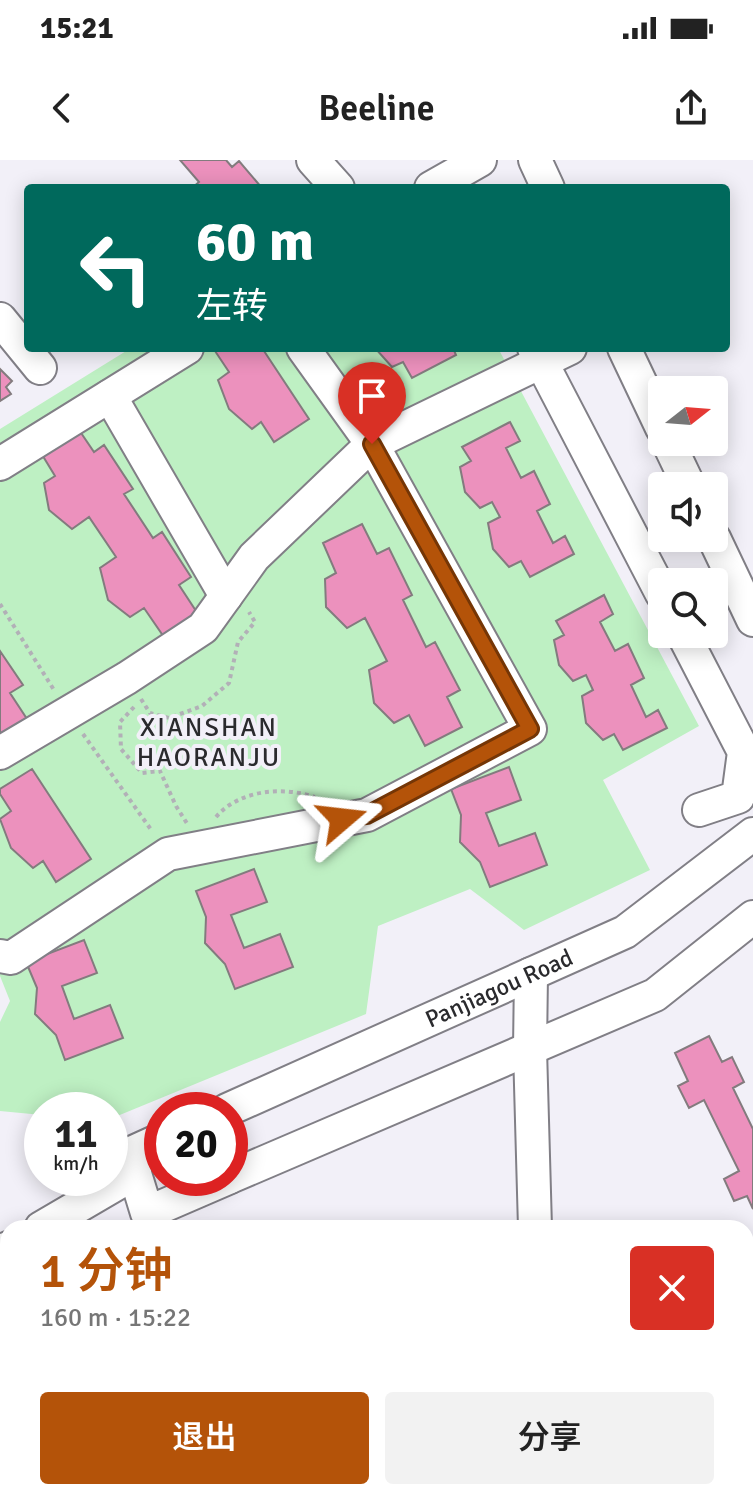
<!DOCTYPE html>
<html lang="zh">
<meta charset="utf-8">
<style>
body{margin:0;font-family:Signika,"Noto Sans SC",sans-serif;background:#f2f2f2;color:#222;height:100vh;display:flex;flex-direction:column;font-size:30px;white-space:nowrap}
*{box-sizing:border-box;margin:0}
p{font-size:26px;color:#767676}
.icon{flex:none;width:44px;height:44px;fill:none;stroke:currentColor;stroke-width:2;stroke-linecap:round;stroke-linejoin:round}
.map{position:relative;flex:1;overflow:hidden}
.side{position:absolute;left:0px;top:1060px;width:754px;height:280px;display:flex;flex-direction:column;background:#fff;border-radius:24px 24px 0 0;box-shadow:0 4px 20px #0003}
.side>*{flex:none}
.hud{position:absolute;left:24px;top:24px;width:706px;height:168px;border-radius:8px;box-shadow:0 4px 20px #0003;background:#00695c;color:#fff;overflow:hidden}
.needle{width:52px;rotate:73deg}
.controls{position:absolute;left:648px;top:216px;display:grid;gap:16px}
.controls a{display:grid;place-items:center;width:80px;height:80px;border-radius:8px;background:#fff;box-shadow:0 4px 20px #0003;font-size:40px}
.speed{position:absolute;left:24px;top:932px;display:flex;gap:16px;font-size:40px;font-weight:700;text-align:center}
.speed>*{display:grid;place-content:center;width:104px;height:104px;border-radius:50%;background:#fff;box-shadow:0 4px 20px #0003;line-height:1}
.speed small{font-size:20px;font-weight:400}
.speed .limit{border:12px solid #d22;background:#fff;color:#111}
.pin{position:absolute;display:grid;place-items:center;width:68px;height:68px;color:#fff;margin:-82px -34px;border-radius:50% 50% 50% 0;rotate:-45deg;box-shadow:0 0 8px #0007}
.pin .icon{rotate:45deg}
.me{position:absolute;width:88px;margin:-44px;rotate:73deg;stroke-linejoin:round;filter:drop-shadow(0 0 6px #0008)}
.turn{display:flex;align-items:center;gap:28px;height:168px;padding:0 40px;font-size:36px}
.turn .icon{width:104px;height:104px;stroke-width:2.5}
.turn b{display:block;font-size:56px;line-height:68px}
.round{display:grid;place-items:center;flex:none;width:84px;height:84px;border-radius:8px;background:#f2f2f2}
.headline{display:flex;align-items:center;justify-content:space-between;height:136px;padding:0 40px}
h1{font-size:48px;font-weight:600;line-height:60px;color:#b45309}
.button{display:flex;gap:16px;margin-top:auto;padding:16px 40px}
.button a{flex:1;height:92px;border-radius:8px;background:#b45309;color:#fff;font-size:32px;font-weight:600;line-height:92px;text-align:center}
.button a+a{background:#f2f2f2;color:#222}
.status{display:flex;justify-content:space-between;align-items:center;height:56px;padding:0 40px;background:#fff;direction:ltr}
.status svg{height:22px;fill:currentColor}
header{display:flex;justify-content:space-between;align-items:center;height:104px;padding:0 40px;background:#fff;font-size:36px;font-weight:600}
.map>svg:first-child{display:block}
</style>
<div class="status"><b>15:21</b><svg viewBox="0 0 49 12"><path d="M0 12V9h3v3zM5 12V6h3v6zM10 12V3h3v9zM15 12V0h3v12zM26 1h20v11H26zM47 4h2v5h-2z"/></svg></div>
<header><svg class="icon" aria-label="back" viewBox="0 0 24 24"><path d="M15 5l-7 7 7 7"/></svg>Beeline<svg class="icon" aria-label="share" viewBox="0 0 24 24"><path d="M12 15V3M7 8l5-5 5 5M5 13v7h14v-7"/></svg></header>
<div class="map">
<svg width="753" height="1340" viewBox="0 0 753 1340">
<rect width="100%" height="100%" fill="#f2f0f8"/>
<path fill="#e5e2f1" d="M 8,1185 L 8,1332 L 700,1332 L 682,1340 L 0,1340 L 0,1186 Z"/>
<path fill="#bef0c3" d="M 131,188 L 498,188 L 699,566 L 603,620 L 650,710 L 524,770 L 470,729 L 378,766 L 366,854 L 110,959 L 110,950 L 42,950 L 42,955 L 0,951 L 0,862 L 10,841 L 0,816 L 0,269 Z"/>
<path fill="#ec91bd" stroke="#837b7e" stroke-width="2" d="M 180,0 L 226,0 L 232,7 L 239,1 L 262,28 L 192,28 L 199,22 Z
M 221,188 L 262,188 L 309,259 L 274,282 L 261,262 L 252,269 L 229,249 L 218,220 L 229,212 L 215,191 Z
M 375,188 L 453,188 L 456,195 L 412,218 L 403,202 L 392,207 Z
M 0,209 L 12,221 L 6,227 L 11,234 L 0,241 Z
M 510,262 L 520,281 L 506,288 L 521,318 L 534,311 L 550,344 L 537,351 L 553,383 L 565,376 L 574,394 L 530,417 L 521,401 L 509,407 L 493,389 L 488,363 L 500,357 L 492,342 L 480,348 L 465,332 L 460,307 L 471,301 L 462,287 Z
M 75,264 L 94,292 L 104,285 L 133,329 L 124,334 L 153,378 L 162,372 L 191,417 L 179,425 L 198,454 L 164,477 L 144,448 L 130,457 L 108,440 L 100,408 L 116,397 L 89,357 L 72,369 L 49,350 L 44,323 L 55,316 L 38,288 Z
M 362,364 L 377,394 L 389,388 L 412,435 L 403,440 L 426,487 L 435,482 L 460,530 L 447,537 L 462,567 L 425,586 L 409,555 L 394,563 L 374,543 L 369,510 L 387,501 L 365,458 L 347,468 L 326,447 L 325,419 L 336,413 L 323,383 Z
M 604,435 L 613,454 L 600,462 L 615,491 L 628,484 L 644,518 L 631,525 L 646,557 L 658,550 L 667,568 L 623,590 L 614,574 L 603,580 L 586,563 L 582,536 L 593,530 L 586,515 L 573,521 L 559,505 L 554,480 L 564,475 L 556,461 Z
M 0,491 L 23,525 L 10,533 L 29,562 L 0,581 Z
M 509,607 L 521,640 L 486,653 L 499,686 L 535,673 L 547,705 L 490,727 L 480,702 L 460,682 L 461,655 L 451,629 Z
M 32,609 L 91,699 L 56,722 L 43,701 L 33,708 L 11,688 L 0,659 L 11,651 L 0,634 L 0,629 Z
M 254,709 L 267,742 L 231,755 L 244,788 L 280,774 L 293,807 L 235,829 L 225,804 L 205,783 L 206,757 L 196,731 Z
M 84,780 L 97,813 L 62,826 L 74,859 L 110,845 L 123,878 L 65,900 L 56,875 L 35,854 L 37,828 L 26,802 Z
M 709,876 L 722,902 L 732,897 L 744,922 L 733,928 L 753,969 L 753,1049 L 747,1036 L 734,1041 L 724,1019 L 739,1011 L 704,940 L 689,948 L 678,926 L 688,921 L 675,893 Z
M 19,1332 L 192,1332 L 193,1340 L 20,1340 Z"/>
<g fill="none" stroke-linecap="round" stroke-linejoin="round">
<defs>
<g id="minor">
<path d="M 313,0 L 338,28"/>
<path d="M 535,0 L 548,28"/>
<path d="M 431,28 L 480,0"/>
<path d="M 0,159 L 40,208"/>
<path d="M 534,188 L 662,434"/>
<path d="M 624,188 L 662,268"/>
<path d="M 110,236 L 226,436"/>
<path d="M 668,282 L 689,326"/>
<path d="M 0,304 L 187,188"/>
<path d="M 714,378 L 753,460"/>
<path d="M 683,474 L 744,592 L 738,637 L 699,650"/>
<path d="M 0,593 L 127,518 L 203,468 L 254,397 L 372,284 L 570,188"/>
<path d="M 0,796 L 11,798 L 168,694 L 367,655 L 530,569 L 372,284 L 303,188"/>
<path d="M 531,814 L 530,889 L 535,1068"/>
<path id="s1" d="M 227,950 L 625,772 L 753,674"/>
<path d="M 162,979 L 129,994 L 147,1053 L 228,1018"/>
<path d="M 230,1017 L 655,835 L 753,757"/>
<path d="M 41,1068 L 135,1013"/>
<path d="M 0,1092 L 8,1088"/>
<path d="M 746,1140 L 753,1136"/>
<path d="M 542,1332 L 543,1340"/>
</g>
</defs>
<use href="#minor" stroke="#817f86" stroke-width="36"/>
<path stroke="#b2b0b7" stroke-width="4" stroke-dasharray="4 4" stroke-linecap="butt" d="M 0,444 L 54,530
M 141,539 L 150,553 L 169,558 L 202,546 L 229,523 L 238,482 L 255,462 L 249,452
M 134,547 L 120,562 L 121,589 L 142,613 L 160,611 L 176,646 L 188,665
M 83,574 L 152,671
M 216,657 C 239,630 282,626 315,637"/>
<use href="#minor" stroke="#fff" stroke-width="32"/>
<path stroke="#8b8b90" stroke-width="6" stroke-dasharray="10 10" stroke-linecap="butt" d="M 746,1272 L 753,1269
M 746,1296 L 753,1292
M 602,1340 L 619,1332
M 656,1340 L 673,1332"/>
</g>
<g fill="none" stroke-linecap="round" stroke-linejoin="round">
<defs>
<path id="route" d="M 342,659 L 367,655 L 530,569 L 372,284"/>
</defs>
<use href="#route" stroke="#753606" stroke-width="20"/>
<use href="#route" stroke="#b45309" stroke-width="14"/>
</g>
<g text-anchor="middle" stroke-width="8" stroke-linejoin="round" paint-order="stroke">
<g font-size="24" fill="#2a2a2d" stroke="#f2f0f8">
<text dy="8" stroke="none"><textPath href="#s1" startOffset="298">Panjiagou Road</textPath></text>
</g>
<g font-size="26" letter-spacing="2" fill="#2a2a2d" stroke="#f2f0f8">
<text x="209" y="576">XIANSHAN<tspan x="209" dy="30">HAORANJU</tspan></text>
</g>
</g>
</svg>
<div class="controls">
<a><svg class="needle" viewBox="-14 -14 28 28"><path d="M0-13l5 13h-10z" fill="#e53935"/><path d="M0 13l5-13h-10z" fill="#767676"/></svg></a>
<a><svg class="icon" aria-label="sound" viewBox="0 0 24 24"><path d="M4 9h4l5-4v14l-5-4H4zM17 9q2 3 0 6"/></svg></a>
<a><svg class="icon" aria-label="search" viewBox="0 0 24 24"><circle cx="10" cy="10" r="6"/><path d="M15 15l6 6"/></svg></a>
</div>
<div class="speed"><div>11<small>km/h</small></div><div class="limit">20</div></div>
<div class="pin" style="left:372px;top:284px;background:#d93025"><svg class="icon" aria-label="arrive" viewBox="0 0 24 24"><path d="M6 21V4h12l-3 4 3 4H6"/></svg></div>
<svg class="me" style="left:342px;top:659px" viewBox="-20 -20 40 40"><path d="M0-17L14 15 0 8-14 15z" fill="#b45309" stroke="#fff" stroke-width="4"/></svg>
<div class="hud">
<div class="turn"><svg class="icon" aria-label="left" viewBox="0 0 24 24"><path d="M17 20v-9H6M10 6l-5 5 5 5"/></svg><div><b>60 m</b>左转</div></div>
</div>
<section class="side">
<div class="headline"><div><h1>1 分钟</h1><p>160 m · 15:22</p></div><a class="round" style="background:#d93025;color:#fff"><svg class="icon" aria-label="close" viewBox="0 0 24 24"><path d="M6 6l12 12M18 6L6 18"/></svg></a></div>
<div class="button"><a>退出</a><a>分享</a></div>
</section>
</div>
